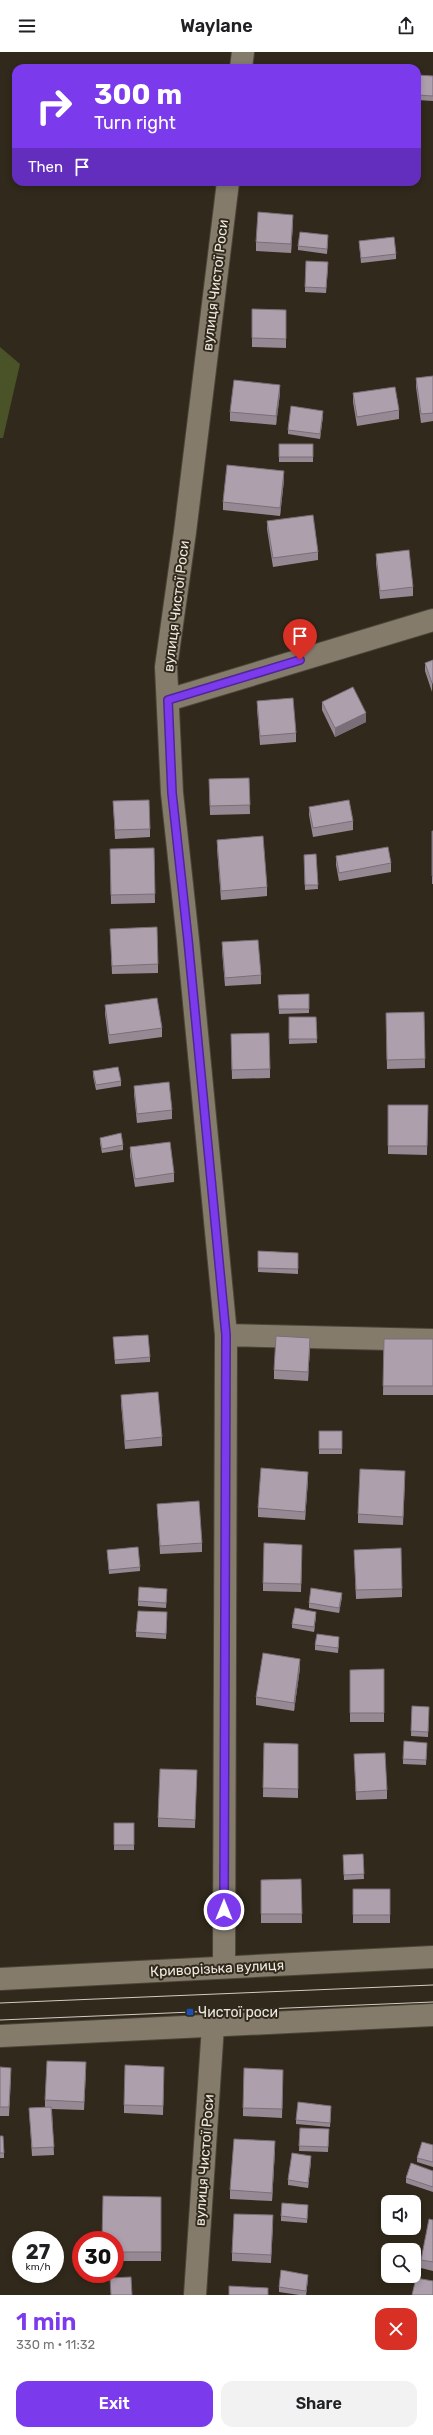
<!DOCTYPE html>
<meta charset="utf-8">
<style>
body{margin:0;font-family:Rubik,sans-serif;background:#f2f2f2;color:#202124;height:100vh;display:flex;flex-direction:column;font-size:15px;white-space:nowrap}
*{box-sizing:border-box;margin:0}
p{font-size:13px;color:#757577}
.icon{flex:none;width:22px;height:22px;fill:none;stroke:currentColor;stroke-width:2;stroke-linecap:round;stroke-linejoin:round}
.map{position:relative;height:2243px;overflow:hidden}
.drawer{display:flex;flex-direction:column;background:#fff;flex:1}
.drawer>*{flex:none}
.guide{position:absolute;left:12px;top:12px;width:409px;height:122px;border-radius:12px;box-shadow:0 2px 6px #0003;background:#7c3aed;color:#fff;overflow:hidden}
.buttons{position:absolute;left:381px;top:2143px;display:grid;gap:8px}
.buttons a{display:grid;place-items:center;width:40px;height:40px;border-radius:8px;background:#fff;box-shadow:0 2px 6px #0003;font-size:20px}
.speed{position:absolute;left:12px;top:2179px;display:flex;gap:8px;font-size:20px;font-weight:700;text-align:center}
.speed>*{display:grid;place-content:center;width:52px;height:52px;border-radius:50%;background:#fff;box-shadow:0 2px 6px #0003;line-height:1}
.speed small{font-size:10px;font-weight:400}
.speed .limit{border:6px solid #d22;background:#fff;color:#111}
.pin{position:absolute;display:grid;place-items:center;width:34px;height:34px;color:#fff;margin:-41px -17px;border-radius:50% 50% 50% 0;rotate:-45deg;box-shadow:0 0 4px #0007}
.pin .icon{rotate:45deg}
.me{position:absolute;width:44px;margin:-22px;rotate:0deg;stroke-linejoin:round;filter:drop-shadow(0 0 3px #0008)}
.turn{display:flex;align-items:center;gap:14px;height:84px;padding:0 16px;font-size:18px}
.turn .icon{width:52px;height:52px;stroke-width:2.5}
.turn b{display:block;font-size:28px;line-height:34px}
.then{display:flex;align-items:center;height:38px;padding:0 16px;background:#0003;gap:8px;font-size:15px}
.round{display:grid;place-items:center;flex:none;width:42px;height:42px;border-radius:12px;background:#f2f2f2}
.overview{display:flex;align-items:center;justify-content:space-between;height:68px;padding:0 16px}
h1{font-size:24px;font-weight:600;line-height:30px;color:#7c3aed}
.cta{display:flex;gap:8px;margin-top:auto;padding:8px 16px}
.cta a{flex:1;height:46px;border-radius:12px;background:#7c3aed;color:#fff;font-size:16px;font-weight:600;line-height:46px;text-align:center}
.cta a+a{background:#f2f2f2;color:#202124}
header{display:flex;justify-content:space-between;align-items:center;height:52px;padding:0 16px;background:#fff;font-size:18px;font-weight:600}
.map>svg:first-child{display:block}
</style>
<header><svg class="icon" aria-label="menu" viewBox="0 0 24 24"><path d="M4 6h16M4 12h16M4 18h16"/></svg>Waylane<svg class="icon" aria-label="share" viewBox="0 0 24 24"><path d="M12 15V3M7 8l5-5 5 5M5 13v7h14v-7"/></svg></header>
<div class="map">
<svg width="433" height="2243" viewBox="0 0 433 2243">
<rect width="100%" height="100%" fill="#31291b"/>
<path fill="#4a5228" d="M 0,295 L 20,312 L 3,386 L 0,386 Z"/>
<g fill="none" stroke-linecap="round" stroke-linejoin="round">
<defs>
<path id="street" d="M 241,16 L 243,0
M 168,648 L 433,568
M 226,1283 L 433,1288
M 224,1915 L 226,1283 L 188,888 L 172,741 L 166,615 L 185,480 L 228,130
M 195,2243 L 213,1974"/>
<path id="secondary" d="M 0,1927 L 433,1905
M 0,1984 L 433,1963"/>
</defs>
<use href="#street" stroke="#4c463a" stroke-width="24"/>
<use href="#secondary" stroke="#4c463a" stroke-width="24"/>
<use href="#street" stroke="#847b6b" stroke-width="22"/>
<use href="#secondary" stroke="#847b6b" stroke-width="22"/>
<path stroke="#d1ccc2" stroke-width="1" d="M 0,1951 L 433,1933
M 0,1968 L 433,1950"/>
</g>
<path fill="#968994" d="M 417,23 L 433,24 L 433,49 L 417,48 Z
M 293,171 L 291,201 L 256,199 L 256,190 Z
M 328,188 L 327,202 L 298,198 L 298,194 Z
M 359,189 L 396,202 L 396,207 L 361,211 Z
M 328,215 L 326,241 L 305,240 L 305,235 Z
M 252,257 L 286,258 L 286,296 L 252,295 Z
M 433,324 L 433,369 L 421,371 L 416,335 L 416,326 Z
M 280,341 L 276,373 L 230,369 L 230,360 Z
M 353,341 L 399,358 L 399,367 L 357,374 L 353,350 Z
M 323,364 L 320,387 L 288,382 L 288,378 Z
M 279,392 L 313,392 L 313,410 L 279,410 Z
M 284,428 L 280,464 L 223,458 L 223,450 Z
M 267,469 L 318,500 L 318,508 L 273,515 L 267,477 Z
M 376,502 L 413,535 L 413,544 L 380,547 L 376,511 Z
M 433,608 L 432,640 L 425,619 L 425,611 Z
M 257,649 L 296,681 L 296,690 L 260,693 L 257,657 Z
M 322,650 L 366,670 L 335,685 L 322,658 Z
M 249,726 L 250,762 L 210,763 L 209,727 Z
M 113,749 L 150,777 L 150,785 L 115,787 Z
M 309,755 L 353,769 L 353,778 L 313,785 L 309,763 Z
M 432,779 L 433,779 L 433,832 L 432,832 Z
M 217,788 L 267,835 L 267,844 L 221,848 L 217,797 Z
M 154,796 L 155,851 L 111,852 L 110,797 Z
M 316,802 L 318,837 L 305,838 L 304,803 Z
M 336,804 L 391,811 L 391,820 L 339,829 L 336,813 Z
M 110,877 L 158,912 L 158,921 L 112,922 Z
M 222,890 L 261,923 L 261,932 L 225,934 L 222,899 Z
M 309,942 L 309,961 L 279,962 L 278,943 Z
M 105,953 L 162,976 L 162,985 L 109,992 L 105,962 Z
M 424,960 L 425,1016 L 387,1017 L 386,961 Z
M 289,965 L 316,965 L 317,991 L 289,992 Z
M 231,982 L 270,1017 L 270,1026 L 232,1027 Z
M 93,1019 L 121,1029 L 121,1034 L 96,1038 L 93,1024 Z
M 134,1034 L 172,1058 L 172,1067 L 137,1071 L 134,1042 Z
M 388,1053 L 428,1053 L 427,1103 L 388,1102 Z
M 100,1086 L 123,1093 L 123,1098 L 102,1101 L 100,1091 Z
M 130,1095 L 174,1121 L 174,1130 L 135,1135 L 130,1104 Z
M 258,1199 L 298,1201 L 298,1222 L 258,1220 Z
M 113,1285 L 150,1305 L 150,1310 L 115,1312 Z
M 384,1287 L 433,1287 L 433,1343 L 383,1343 Z
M 310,1294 L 308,1329 L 274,1327 L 274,1318 Z
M 121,1343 L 162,1385 L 162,1394 L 125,1397 L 121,1352 Z
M 319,1379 L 342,1379 L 342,1402 L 319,1402 Z
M 308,1428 L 305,1468 L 258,1465 L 258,1456 Z
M 405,1428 L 403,1473 L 358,1471 L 358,1462 Z
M 157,1452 L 202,1491 L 202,1500 L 160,1502 Z
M 107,1498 L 140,1515 L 140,1519 L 109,1522 Z
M 354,1498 L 402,1537 L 402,1545 L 356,1547 Z
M 302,1502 L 301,1540 L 263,1539 L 263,1531 Z
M 167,1542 L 166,1556 L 138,1554 L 138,1549 Z
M 342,1545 L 339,1561 L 309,1556 L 309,1551 Z
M 316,1564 L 314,1580 L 292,1576 L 292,1572 Z
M 167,1565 L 166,1587 L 136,1585 L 136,1580 Z
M 339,1589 L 338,1601 L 315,1598 L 315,1593 Z
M 300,1616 L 294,1659 L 256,1653 L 256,1645 Z
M 384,1617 L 384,1670 L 350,1670 L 350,1618 Z
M 412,1654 L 429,1655 L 428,1685 L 411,1684 Z
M 264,1691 L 298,1692 L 298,1746 L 263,1745 Z
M 427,1691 L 426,1713 L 403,1712 L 403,1707 Z
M 354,1702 L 387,1738 L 387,1747 L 356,1748 Z
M 197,1718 L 195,1776 L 158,1775 L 158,1766 Z
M 114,1771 L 134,1771 L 134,1798 L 114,1798 Z
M 363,1802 L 364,1827 L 344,1828 L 343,1803 Z
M 301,1827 L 302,1871 L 261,1871 L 261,1828 Z
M 353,1837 L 390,1837 L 390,1871 L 353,1871 Z
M 0,2015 L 11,2024 L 9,2064 L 0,2064 Z
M 86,2019 L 84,2058 L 52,2057 L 54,2103 L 32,2104 L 29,2056 L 45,2055 L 45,2048 Z
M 164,2024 L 163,2063 L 124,2061 L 124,2053 Z
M 283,2026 L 282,2066 L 243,2064 L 243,2056 Z
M 331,2059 L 330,2075 L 296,2072 L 296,2068 Z
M 300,2076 L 329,2077 L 328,2100 L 299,2099 Z
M 0,2084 L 4,2101 L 4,2106 L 0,2106 Z
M 433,2093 L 433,2115 L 417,2110 L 417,2106 Z
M 275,2098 L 272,2149 L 230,2147 L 230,2138 Z
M 311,2109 L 308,2136 L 288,2133 L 288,2128 Z
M 433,2119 L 433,2140 L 406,2131 L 406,2126 Z
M 161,2145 L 161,2209 L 115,2209 L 115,2188 Z
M 308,2158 L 307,2171 L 281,2169 L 281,2164 Z
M 433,2168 L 433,2219 L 421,2216 L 421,2208 Z
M 273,2172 L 271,2211 L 232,2209 L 232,2201 Z
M 308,2227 L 306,2243 L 299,2243 L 279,2240 L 279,2235 Z"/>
<path fill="#7a6f78" d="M 293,163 L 293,171 L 291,201 L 291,192 Z
M 280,333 L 280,341 L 276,373 L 276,364 Z
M 323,359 L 323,364 L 320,387 L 320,382 Z
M 284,419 L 284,428 L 280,464 L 280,456 Z
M 366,661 L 366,670 L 335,685 L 335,676 Z
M 310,1286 L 310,1294 L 308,1329 L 308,1320 Z
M 308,1420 L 308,1428 L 305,1468 L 305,1460 Z
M 342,1541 L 342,1545 L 339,1561 L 339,1556 Z
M 316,1560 L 316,1564 L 314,1580 L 314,1575 Z
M 300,1607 L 300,1616 L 294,1659 L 294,1651 Z
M 275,2089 L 275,2098 L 272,2149 L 272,2141 Z
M 311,2104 L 311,2109 L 308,2136 L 308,2131 Z
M 308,2223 L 308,2227 L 306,2243 L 306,2239 Z"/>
<path fill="#ae9fac" stroke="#7a6f78" d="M 417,23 L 433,24 L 433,44 L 417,43 Z
M 258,160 L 293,163 L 291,192 L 256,190 Z
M 300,180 L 328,183 L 327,197 L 298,194 Z
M 394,185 L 396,202 L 361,206 L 359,189 Z
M 306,209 L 328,210 L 326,236 L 305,235 Z
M 252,257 L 286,258 L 286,287 L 252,286 Z
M 433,324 L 433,361 L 421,362 L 416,326 Z
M 234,328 L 280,333 L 276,364 L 230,360 Z
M 395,335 L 399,358 L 357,365 L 353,341 Z
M 291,354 L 323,359 L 320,382 L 288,378 Z
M 279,392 L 313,392 L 313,405 L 279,405 Z
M 227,413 L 284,419 L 280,456 L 223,450 Z
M 313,463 L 318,500 L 273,506 L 267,469 Z
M 409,498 L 413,535 L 380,539 L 376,502 Z
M 433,608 L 433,631 L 432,631 L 425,611 Z
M 353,635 L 366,661 L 335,676 L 322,650 Z
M 293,646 L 296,681 L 260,684 L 257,649 Z
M 249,726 L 250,753 L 210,754 L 209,727 Z
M 149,748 L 150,777 L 115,778 L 113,749 Z
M 349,748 L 353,769 L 313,776 L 309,755 Z
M 432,779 L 433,779 L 433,824 L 432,824 Z
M 263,784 L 267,835 L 221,839 L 217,788 Z
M 388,795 L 391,811 L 339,821 L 336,804 Z
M 154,796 L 155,842 L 111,843 L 110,797 Z
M 316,802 L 318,833 L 305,833 L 304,803 Z
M 157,875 L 158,912 L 112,914 L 110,877 Z
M 258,888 L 261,923 L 225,926 L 222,890 Z
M 309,942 L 309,957 L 279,957 L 278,943 Z
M 157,946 L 162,976 L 109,983 L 105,953 Z
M 424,960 L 425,1007 L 387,1008 L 386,961 Z
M 289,965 L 316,965 L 317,987 L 289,987 Z
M 269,981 L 270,1017 L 232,1018 L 231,982 Z
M 118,1015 L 121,1029 L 96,1033 L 93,1019 Z
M 169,1030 L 172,1058 L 137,1062 L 134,1034 Z
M 388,1053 L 428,1053 L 427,1094 L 388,1094 Z
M 121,1081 L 123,1093 L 102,1097 L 100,1086 Z
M 170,1090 L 174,1121 L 135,1127 L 130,1095 Z
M 258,1199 L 298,1201 L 298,1217 L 258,1216 Z
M 148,1283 L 150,1305 L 115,1308 L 113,1285 Z
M 276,1284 L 310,1286 L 308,1320 L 274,1318 Z
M 384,1287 L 433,1287 L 433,1334 L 383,1334 Z
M 158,1340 L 162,1385 L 125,1389 L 121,1343 Z
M 319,1379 L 342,1379 L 342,1397 L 319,1397 Z
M 261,1416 L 308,1420 L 305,1460 L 258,1456 Z
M 360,1417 L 405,1419 L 403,1465 L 358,1462 Z
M 199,1449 L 202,1491 L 160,1494 L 157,1452 Z
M 264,1491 L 302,1493 L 301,1532 L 263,1531 Z
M 138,1495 L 140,1515 L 109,1518 L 107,1498 Z
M 401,1496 L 402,1537 L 356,1538 L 354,1498 Z
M 139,1535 L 167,1537 L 166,1551 L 138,1549 Z
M 311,1536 L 342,1541 L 339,1556 L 309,1551 Z
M 295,1556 L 316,1560 L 314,1575 L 292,1572 Z
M 138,1559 L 167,1560 L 166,1582 L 136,1580 Z
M 317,1582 L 339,1585 L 338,1596 L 315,1593 Z
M 263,1601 L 300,1607 L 294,1651 L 256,1645 Z
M 384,1617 L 384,1661 L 350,1661 L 350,1618 Z
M 412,1654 L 429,1655 L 428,1680 L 411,1679 Z
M 404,1689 L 427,1691 L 426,1708 L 403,1707 Z
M 264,1691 L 298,1692 L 298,1737 L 263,1736 Z
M 385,1701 L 387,1738 L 356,1740 L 354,1702 Z
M 160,1717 L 197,1718 L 195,1768 L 158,1766 Z
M 114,1771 L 134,1771 L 134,1793 L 114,1793 Z
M 363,1802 L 364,1822 L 344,1823 L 343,1803 Z
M 301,1827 L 302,1862 L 261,1862 L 261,1828 Z
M 353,1837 L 390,1837 L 390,1863 L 353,1863 Z
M 47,2009 L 86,2010 L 84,2050 L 45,2048 Z
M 125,2013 L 164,2015 L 163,2054 L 124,2053 Z
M 0,2015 L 11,2016 L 9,2055 L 0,2055 Z
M 244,2016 L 283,2018 L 282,2057 L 243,2056 Z
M 298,2050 L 331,2054 L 330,2071 L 296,2068 Z
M 51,2055 L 54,2095 L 32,2096 L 29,2056 Z
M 300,2076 L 329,2077 L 328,2095 L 299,2094 Z
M 0,2084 L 3,2084 L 4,2101 L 0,2101 Z
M 234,2087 L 275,2089 L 272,2141 L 230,2138 Z
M 422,2090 L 433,2093 L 433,2110 L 417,2106 Z
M 292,2101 L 311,2104 L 308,2131 L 288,2128 Z
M 411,2111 L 433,2119 L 433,2135 L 406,2126 Z
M 103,2144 L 161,2145 L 161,2200 L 115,2200 L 115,2188 L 102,2188 Z
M 282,2151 L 308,2153 L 307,2167 L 281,2164 Z
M 234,2162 L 273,2163 L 271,2203 L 232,2201 Z
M 429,2167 L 433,2168 L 433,2210 L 421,2208 Z
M 281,2218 L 308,2223 L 306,2239 L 279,2235 Z
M 131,2225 L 132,2243 L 111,2243 L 110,2226 Z
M 416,2226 L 433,2229 L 433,2243 L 412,2243 Z
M 229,2234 L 268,2236 L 268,2243 L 229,2243 Z"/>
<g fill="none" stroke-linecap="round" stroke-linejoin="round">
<defs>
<path id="route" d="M 224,1858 L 226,1283 L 188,888 L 172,741 L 168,648 L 300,608"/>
</defs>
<use href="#route" stroke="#51269a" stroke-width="10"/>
<use href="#route" stroke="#7c3aed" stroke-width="7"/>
</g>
<rect fill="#1a4fb4" stroke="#31291b" stroke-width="1.5" x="186" y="1956" width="8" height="8" rx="2"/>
<g text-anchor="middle" stroke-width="4" stroke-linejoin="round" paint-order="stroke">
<g font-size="14" fill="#efeae1" stroke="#31291b">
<text transform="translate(215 233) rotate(-83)" y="5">вулиця Чистої Роси</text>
<text transform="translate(176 554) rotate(-83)" y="5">вулиця Чистої Роси</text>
<text transform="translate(217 1916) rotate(-3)" y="5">Криворізька вулиця</text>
<text transform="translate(204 2108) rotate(-86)" y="5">вулиця Чистої Роси</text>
</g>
<g font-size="14" fill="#efeae1" stroke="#31291b" text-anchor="start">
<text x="198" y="1965">Чистої роси</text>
</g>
</g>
</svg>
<div class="buttons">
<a><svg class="icon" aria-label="sound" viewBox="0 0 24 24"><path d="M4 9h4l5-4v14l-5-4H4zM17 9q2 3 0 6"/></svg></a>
<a><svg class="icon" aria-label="search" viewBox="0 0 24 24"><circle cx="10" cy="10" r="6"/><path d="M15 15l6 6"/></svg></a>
</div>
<div class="speed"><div>27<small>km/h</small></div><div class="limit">30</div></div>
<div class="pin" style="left:300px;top:608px;background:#d93025"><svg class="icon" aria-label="arrive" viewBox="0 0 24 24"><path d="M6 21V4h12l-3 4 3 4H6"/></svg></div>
<svg class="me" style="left:224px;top:1858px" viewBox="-20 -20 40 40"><circle r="17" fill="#7c3aed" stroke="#fff" stroke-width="3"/><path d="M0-11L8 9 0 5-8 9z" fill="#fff"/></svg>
<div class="guide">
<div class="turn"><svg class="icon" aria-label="right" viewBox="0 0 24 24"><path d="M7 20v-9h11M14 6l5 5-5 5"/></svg><div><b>300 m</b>Turn right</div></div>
<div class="then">Then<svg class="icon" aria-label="arrive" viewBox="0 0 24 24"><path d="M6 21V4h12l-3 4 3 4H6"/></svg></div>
</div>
</div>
<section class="drawer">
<div class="overview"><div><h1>1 min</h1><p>330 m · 11:32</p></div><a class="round" style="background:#d93025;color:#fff"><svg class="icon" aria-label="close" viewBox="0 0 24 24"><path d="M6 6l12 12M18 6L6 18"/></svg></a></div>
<div class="cta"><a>Exit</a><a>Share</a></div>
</section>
